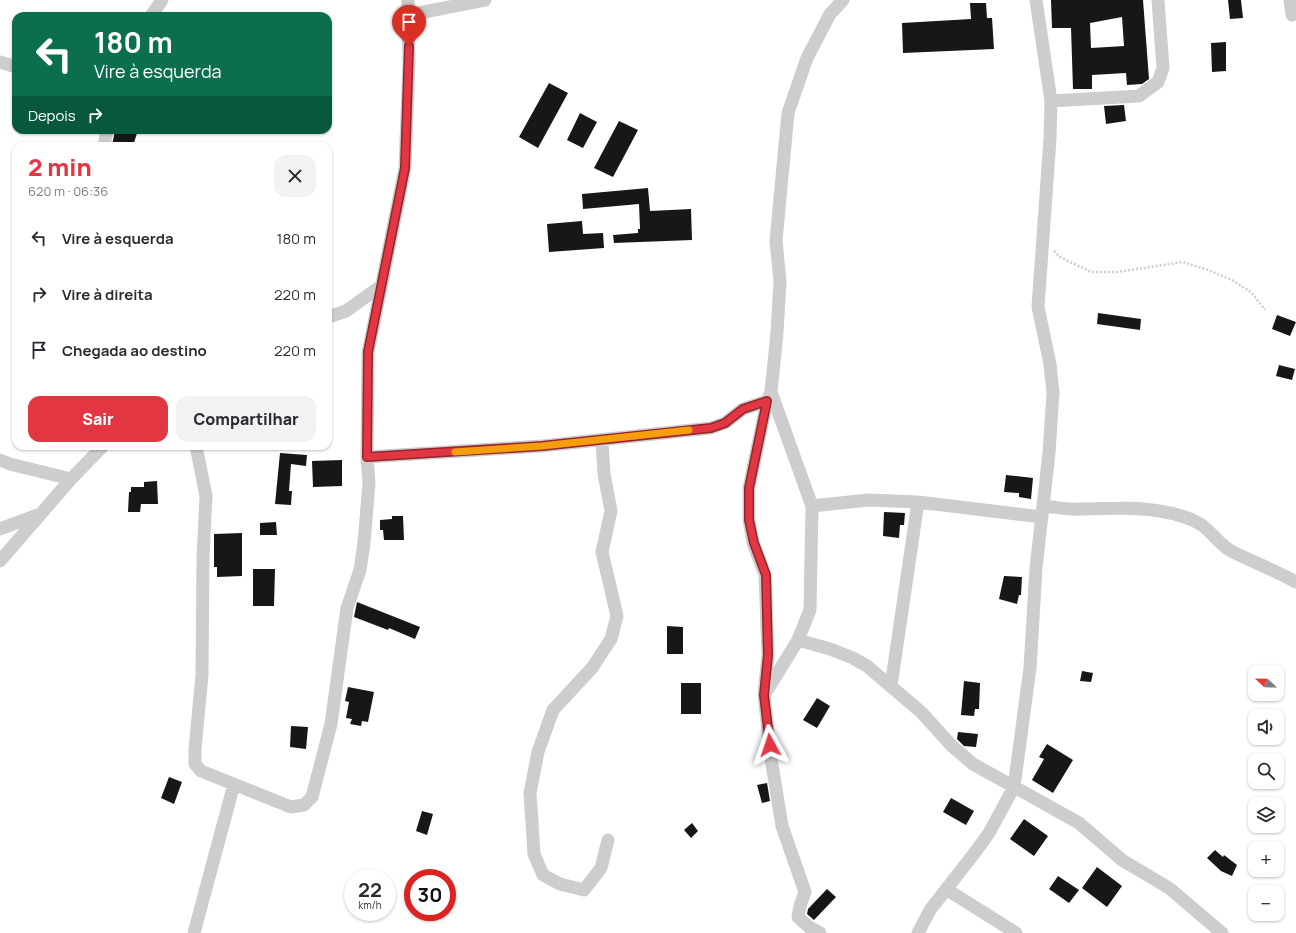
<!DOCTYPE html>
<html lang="pt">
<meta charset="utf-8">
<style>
body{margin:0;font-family:Manrope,sans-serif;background:#f2f2f3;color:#2b2b33;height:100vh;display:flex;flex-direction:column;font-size:15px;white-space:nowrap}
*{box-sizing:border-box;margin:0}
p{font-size:13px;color:#7c7c81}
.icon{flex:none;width:22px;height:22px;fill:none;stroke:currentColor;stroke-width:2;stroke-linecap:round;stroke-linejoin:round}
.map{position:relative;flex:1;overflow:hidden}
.sheet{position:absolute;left:12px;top:142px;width:320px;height:308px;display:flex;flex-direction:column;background:#fff;border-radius:12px;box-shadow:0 1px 3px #0004}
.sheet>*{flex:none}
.guide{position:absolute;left:12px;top:12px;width:320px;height:122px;border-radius:12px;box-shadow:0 1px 3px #0004;background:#0b6e4f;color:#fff;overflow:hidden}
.needle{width:26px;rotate:292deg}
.buttons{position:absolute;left:1248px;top:665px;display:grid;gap:8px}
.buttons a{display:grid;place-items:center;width:36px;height:36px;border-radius:8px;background:#fff;box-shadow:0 1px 3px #0004;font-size:20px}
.speed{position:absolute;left:344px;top:869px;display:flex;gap:8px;font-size:20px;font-weight:700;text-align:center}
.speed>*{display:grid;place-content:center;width:52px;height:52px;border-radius:50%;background:#fff;box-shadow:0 1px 3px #0004;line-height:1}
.speed small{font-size:10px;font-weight:400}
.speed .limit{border:6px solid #d22;background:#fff;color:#111}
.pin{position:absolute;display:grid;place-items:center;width:34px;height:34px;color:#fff;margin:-41px -17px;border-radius:50% 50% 50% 0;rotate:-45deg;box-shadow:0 0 4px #0007}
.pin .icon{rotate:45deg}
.me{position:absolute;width:44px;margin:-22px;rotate:355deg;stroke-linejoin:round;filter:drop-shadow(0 0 3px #0008)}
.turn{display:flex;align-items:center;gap:14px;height:84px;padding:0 16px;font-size:18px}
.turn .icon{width:52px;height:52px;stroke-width:2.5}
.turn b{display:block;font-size:28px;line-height:34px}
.then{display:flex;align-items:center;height:38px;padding:0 16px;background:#0003;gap:8px;font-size:15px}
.round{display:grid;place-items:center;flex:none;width:42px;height:42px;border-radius:12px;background:#f2f2f3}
.overview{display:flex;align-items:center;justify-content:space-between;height:68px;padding:0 16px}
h1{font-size:24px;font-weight:800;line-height:30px;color:#e23742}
.button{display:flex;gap:8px;margin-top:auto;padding:8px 16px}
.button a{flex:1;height:46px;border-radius:12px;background:#e23742;color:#fff;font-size:16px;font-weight:800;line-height:46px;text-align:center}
.button a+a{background:#f2f2f3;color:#2b2b33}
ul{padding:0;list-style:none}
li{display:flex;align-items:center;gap:12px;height:56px;padding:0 16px}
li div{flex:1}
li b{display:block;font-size:15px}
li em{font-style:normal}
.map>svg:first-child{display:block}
</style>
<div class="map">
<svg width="1296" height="933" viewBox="0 0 1296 933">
<rect width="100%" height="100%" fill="#fff"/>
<path fill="#171717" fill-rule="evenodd" d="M 1051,0 L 1143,0 L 1149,79 L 1142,84 L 1127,85 L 1126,73 L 1092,75 L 1092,89 L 1073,89 L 1071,28 L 1052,28 ZM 1122,17 L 1124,46 L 1091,48 L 1090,23 Z
M 1228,0 L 1241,0 L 1243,18 L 1230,19 Z
M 970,3 L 986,3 L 987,18 L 992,18 L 994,49 L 903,53 L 902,23 L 971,19 Z
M 1226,42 L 1226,71 L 1212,72 L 1211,43 Z
M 549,83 L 568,93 L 538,148 L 519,137 Z
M 1124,105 L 1126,121 L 1106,124 L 1104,106 Z
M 580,113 L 597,122 L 583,148 L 567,140 Z
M 619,121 L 638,130 L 613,177 L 594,168 Z
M 115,130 L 138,130 L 133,146 L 112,146 Z
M 648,188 L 650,211 L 691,209 L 692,240 L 614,243 L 613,235 L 638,233 L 638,229 L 640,229 L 639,204 L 583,209 L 582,194 Z
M 582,221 L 583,234 L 603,233 L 604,248 L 549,252 L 547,224 Z
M 1098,313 L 1141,319 L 1140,330 L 1097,324 Z
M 1277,315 L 1296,322 L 1290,336 L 1272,329 Z
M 1279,365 L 1295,369 L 1292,380 L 1276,376 Z
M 280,453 L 307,455 L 306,466 L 291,464 L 289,491 L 292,491 L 291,505 L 275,504 Z
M 342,460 L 342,486 L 313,487 L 312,461 Z
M 1006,475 L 1033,478 L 1031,499 L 1019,497 L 1019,493 L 1004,492 Z
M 157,481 L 158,504 L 141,504 L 140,512 L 128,512 L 129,492 L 131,492 L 131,487 L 144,487 L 144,482 Z
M 884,512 L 905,513 L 904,525 L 900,525 L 899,538 L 883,536 Z
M 392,516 L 403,516 L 404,540 L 384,540 L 383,530 L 380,530 L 380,520 L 392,519 Z
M 276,522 L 277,535 L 260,535 L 260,523 Z
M 242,533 L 242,576 L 217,577 L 217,567 L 214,567 L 214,534 Z
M 253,569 L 275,569 L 274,606 L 253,606 Z
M 1004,576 L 1022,577 L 1021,595 L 1019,595 L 1017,604 L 999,599 Z
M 357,602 L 420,627 L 415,639 L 389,628 L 388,630 L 354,617 Z
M 667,626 L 683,627 L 683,654 L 667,654 Z
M 1082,671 L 1093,673 L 1091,682 L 1080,681 Z
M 964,681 L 980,683 L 979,709 L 975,709 L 974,716 L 961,715 Z
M 681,683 L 701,683 L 701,714 L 681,714 Z
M 348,687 L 374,692 L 368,722 L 362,721 L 361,726 L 350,724 L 352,719 L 346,718 L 349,702 L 345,701 Z
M 817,698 L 830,706 L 817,728 L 803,720 Z
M 291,726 L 308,727 L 306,749 L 290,747 Z
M 958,732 L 978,734 L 976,747 L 964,746 L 957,739 Z
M 1047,744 L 1073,760 L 1053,793 L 1032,780 L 1044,759 L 1039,757 Z
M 169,777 L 182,782 L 174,804 L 161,798 Z
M 767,783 L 770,801 L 762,803 L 757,785 Z
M 951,798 L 974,811 L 966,825 L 943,812 Z
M 422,811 L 433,814 L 427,835 L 416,831 Z
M 1024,819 L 1048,836 L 1034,856 L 1010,839 Z
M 692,823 L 698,831 L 691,838 L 684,830 Z
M 1215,850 L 1223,857 L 1224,855 L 1237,865 L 1232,876 L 1221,871 L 1207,858 Z
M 1097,867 L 1122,886 L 1107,907 L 1082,888 Z
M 1058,876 L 1079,890 L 1069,903 L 1049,889 Z
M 827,889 L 836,897 L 814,920 L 807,914 L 808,909 Z"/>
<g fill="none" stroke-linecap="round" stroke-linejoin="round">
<path stroke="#cdcdcd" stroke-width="2.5" stroke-dasharray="2 2" stroke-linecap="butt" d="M 1054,251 L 1060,257 L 1091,272 L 1117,272 L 1183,262 L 1208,270 L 1232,280 L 1251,292 L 1265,310"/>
<path stroke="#cdcdcd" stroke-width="13" d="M 1290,0 L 1292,15
M 408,15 L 485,0
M 151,16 L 162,0
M 0,62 L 16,67
M 1051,101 L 1139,96 L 1158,82 L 1163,68 L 1158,0
M 104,146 L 107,130
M 328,317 L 346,311 L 381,286
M 602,441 L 604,474 L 611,511 L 602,552 L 617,616 L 611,639 L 592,668 L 553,710 L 538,752 L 530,793 L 534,854 L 543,875 L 560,884 L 584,890 L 601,868 L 608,840
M 196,446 L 206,496 L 203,557 L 202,675 L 195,749 L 195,764 L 201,771 L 291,807 L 304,805 L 312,797 L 331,724 L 347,608 L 360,570 L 364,543 L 369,483 L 367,457 L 368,353 L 405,168 L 409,62 L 408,0
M 367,457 L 542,446 L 711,428 L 725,423 L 743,409 L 767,401
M 0,460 L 10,464 L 71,479
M 812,506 L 868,500 L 918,502 L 1042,517
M 1043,506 C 1055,507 1068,510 1080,509 C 1106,509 1132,506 1159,511 C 1172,513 1189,517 1200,524 C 1212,531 1220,547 1235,553 C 1256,563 1276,571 1296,582
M 0,529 L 40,514
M 0,561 L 71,479 L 103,446
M 798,640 L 830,649 L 853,658 L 867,666 L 921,712 L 952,746 L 973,764 L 1079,823 L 1122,860 L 1169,888 L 1222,933
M 891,686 L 918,502
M 766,692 L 798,640 L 810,610 L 812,506 L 771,392
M 946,889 L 1016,933
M 194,933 L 234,784
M 820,933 L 809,927 L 798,917 L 800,906 L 805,892 L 782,826 L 771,758 L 764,695 L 768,655 L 765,575 L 753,543 L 749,520 L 749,488 L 767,401 L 771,392 L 777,333 L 780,281 L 776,241 L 788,113 L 807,58 L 830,14 L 843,0
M 918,933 L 930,910 L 976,851 L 989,833 L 1014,787 L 1030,668 L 1036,568 L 1049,453 L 1053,393 L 1050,364 L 1038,307 L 1050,139 L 1051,101 L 1036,0"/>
</g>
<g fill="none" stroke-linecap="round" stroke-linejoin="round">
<defs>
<path id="route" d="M 409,46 L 405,168 L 368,352 L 367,457 L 542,446 L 711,428 L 725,423 L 743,409 L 767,401 L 749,488 L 749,520 L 754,543 L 766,575 L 768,655 L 764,695 L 770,745"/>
</defs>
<use href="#route" stroke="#93242b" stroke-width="10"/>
<use href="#route" stroke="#e23742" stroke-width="7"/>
<path stroke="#f59e0b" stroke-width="7" d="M 455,452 L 542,446 L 689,430"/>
</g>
</svg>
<div class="buttons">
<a><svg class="needle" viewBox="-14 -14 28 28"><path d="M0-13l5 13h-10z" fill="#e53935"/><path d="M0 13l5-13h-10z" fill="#7c7c81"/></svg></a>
<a><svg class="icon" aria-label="sound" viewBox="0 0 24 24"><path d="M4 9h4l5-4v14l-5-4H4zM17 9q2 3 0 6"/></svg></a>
<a><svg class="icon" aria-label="search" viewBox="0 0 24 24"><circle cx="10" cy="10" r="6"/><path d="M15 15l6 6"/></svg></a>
<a><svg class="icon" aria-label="layers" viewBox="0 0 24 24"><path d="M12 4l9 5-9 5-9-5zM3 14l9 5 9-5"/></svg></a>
<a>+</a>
<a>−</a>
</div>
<div class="speed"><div>22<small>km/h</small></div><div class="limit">30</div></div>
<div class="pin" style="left:409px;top:46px;background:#d93025"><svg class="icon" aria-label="arrive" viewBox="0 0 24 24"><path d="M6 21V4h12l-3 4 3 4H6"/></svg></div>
<svg class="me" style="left:770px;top:745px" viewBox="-20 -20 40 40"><path d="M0-17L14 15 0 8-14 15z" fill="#e23742" stroke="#fff" stroke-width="4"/></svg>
<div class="guide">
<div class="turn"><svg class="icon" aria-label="left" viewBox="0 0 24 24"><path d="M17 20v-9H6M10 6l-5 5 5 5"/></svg><div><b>180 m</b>Vire à esquerda</div></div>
<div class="then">Depois<svg class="icon" aria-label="right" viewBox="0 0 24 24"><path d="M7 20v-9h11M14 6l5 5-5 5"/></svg></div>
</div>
<section class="sheet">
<div class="overview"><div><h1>2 min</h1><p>620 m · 06:36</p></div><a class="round"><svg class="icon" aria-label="close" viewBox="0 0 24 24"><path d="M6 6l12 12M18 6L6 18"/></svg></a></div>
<ul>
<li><svg class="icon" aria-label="left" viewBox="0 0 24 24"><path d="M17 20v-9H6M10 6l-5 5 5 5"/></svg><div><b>Vire à esquerda</b></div><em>180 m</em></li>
<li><svg class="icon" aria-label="right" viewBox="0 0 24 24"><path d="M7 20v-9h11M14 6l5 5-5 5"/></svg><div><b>Vire à direita</b></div><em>220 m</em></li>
<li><svg class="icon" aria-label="arrive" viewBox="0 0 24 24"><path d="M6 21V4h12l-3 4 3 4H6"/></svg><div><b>Chegada ao destino</b></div><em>220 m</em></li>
</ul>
<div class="button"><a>Sair</a><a>Compartilhar</a></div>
</section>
</div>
